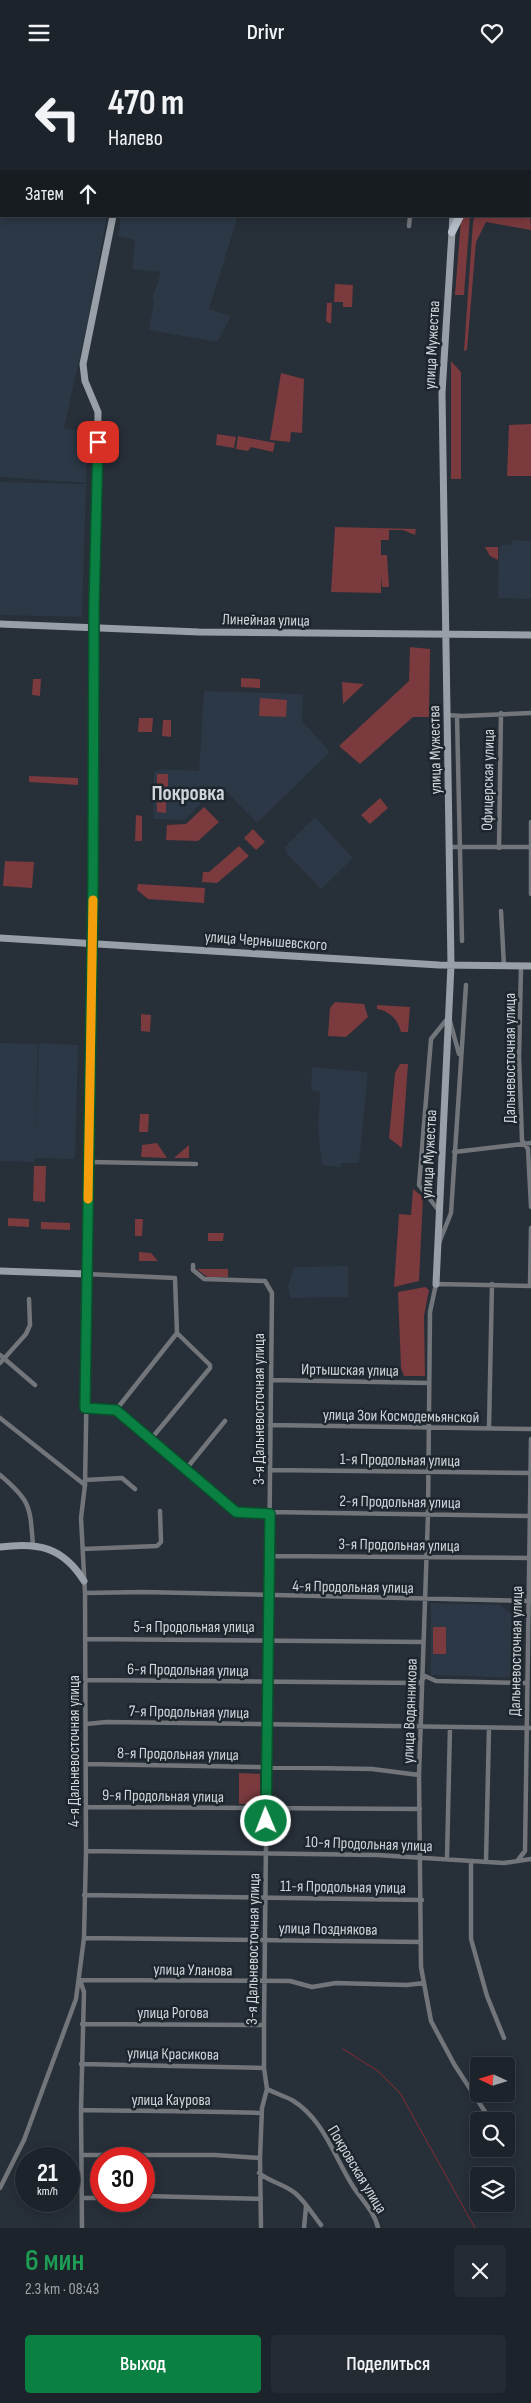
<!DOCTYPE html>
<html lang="ru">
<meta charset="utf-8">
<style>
body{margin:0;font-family:"Sofia Sans Condensed",sans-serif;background:#252b32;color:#f1f3f6;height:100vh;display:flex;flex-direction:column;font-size:19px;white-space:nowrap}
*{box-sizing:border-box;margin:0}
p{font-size:16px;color:#a0a4a8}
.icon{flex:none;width:28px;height:28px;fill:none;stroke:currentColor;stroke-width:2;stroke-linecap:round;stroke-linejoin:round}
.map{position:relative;height:2163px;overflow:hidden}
.side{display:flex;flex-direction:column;background:#1d232a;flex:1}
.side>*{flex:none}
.guide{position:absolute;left:0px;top:0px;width:531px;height:152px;box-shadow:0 2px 12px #0003,0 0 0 1px #3b4047;background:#1d232a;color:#f1f3f6;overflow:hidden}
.needle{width:32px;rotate:274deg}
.tools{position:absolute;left:470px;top:1992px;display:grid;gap:10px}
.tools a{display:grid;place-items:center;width:45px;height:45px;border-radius:5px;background:#1d232a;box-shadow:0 2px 12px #0003,0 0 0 1px #3b4047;font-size:25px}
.speed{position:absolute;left:15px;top:2082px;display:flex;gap:10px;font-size:25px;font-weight:700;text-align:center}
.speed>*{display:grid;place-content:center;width:65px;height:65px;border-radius:50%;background:#1d232a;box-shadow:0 2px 12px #0003,0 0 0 1px #3b4047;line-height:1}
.speed small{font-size:12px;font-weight:400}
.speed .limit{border:8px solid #d22;background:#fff;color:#111}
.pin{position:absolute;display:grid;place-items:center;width:42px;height:42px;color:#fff;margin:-21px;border-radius:10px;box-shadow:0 2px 8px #0006}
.me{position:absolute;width:55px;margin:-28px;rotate:359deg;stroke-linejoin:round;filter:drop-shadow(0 0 4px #0008)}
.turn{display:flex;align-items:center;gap:18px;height:105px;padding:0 25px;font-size:22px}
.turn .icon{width:65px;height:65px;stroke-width:2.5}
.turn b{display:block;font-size:35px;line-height:42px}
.then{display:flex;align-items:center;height:48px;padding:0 25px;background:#0003;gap:10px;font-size:19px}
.round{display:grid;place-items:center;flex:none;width:52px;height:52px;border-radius:5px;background:#252b32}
.head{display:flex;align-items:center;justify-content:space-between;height:85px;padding:0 25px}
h1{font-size:30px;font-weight:600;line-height:38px;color:#1e9e55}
.button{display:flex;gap:10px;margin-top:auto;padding:10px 25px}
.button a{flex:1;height:58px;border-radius:5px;background:#0b8043;color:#fff;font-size:20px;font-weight:600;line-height:58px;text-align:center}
.button a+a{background:#252b32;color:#f1f3f6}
header{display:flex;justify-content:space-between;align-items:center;height:65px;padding:0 25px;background:#1d232a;font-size:22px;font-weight:600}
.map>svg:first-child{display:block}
</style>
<header><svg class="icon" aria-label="menu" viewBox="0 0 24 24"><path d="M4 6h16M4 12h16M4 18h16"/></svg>Drivr<svg class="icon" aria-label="heart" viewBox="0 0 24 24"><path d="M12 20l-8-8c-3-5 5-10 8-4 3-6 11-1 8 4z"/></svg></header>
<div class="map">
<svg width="531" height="2163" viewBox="0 0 531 2163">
<rect width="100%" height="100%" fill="#272f38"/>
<path fill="#2c3846" d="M 0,34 L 1,151 L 107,151 L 87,260 L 64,363 L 80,366 L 83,361 L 87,366 L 86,418 L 0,412 Z
M 121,151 L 238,151 L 209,244 L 231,251 L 217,277 L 149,265 L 154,236 L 152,235 L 161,207 L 132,204 L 135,175 L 118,171 Z
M 0,417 L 86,419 L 82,552 L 0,550 Z
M 512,475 L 531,476 L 531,533 L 529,534 L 498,533 L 499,482 L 504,479 L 511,480 Z
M 204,626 L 303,629 L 302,656 L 330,687 L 257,758 L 222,722 L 217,723 L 184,755 L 153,754 L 154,707 L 161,704 L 199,706 Z
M 315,752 L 353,793 L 321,824 L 286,788 L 287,786 L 284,783 Z
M 0,978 L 38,979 L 35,1078 L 39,978 L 78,980 L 75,1094 L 35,1093 L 34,1097 L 0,1096 Z
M 312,1002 L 368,1007 L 359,1098 L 341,1098 L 341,1102 L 322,1100 L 318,1063 L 320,1027 L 311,1025 Z
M 348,1201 L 348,1232 L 290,1233 L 288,1221 L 294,1202 Z
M 431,1538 L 500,1540 L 522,1557 L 521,1613 L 431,1610 Z"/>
<path fill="#7a3a3e" d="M 530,148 L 531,165 L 486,157 L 476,177 L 467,285 L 464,286 L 473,157 L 475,151 L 530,151 Z
M 463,151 L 470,151 L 464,230 L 455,230 L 461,154 Z
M 335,219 L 353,220 L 352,242 L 343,242 L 343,237 L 334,237 Z
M 327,238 L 332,238 L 331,259 L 326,256 Z
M 451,296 L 461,307 L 461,414 L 451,414 Z
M 281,308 L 304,314 L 302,368 L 291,367 L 290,377 L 270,375 Z
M 531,359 L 531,411 L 507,411 L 509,360 Z
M 217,369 L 236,372 L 234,383 L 216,380 Z
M 238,371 L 275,378 L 273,387 L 251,382 L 248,386 L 236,384 Z
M 335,462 L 416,464 L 415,470 L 403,465 L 389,465 L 389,475 L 381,475 L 381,490 L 387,490 L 389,522 L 382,522 L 381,511 L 381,528 L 331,527 Z
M 485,482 L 498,482 L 498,495 L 490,491 Z
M 410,582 L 430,584 L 429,652 L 413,652 L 360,699 L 339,681 L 409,616 Z
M 241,613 L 260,614 L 260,623 L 241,622 Z
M 33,614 L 41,614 L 40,631 L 32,630 Z
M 342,617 L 364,619 L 343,639 Z
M 260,633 L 287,635 L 286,652 L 259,651 Z
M 139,653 L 153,653 L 152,667 L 138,667 Z
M 163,655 L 171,655 L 171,672 L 162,671 Z
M 157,709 L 168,709 L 168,727 L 157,727 Z
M 29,711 L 78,713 L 78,720 L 29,717 Z
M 157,732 L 166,732 L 166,748 L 157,747 Z
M 380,733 L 388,743 L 370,759 L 361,750 Z
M 204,742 L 219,757 L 198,776 L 166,775 L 167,760 L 186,759 Z
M 136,750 L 142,751 L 142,776 L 135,776 Z
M 253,764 L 265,777 L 256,785 L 244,773 Z
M 239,781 L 249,791 L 217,818 L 202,817 L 203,807 L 209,807 Z
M 5,796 L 34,797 L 32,823 L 3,821 Z
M 138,819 L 205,823 L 204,838 L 148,834 L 137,825 Z
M 335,937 L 364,939 L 368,952 L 346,972 L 328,971 L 330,943 Z
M 377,940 L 410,942 L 408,967 L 401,967 C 398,955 390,946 377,944 Z
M 141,949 L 151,950 L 150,967 L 141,966 Z
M 400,999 L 408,999 L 402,1083 L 389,1073 L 395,1008 Z
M 140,1049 L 149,1049 L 148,1067 L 139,1067 Z
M 157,1078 L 167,1093 L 141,1092 L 142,1080 Z
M 189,1080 L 189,1093 L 174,1093 Z
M 34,1101 L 46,1101 L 45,1137 L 33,1136 Z
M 413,1124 L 423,1132 L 419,1216 L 394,1222 L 399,1149 L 411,1150 Z
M 8,1153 L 29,1154 L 29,1162 L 8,1161 Z
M 135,1154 L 143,1154 L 142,1171 L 135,1171 Z
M 41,1157 L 70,1158 L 70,1165 L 41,1164 Z
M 208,1168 L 224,1168 L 223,1176 L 208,1176 Z
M 139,1187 L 151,1188 L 158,1196 L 139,1196 Z
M 197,1204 L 228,1204 L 228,1212 L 207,1212 Z
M 425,1222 L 429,1225 L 424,1251 L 425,1311 L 404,1311 L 401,1303 L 398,1227 Z
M 433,1562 L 446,1562 L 446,1589 L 433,1589 Z
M 239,1708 L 260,1709 L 260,1735 L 253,1739 L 239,1739 Z"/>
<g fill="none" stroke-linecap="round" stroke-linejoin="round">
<path stroke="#862c36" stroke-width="1" d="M 343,1984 L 378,2006 L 400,2028 L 475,2163"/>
<path stroke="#72767b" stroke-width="4.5" d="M 530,82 L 531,79
M 409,161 L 410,151
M 447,650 L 462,651 L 531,648
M 457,651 L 462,876
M 531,757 L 531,829
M 450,782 L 531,782
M 499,783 L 501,648
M 501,846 L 504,901
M 521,902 L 519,992 L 522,1075 L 528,1084 L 531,1142
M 450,956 L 459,989
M 454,1087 L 531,1078
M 89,1097 L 196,1099
M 439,1146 L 419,1120 L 431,974 L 448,953
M 439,1178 L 451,1148 L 466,920
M 193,1200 L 193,1205 L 204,1214 L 265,1216 L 272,1228 L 264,1960 L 264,2003 L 267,2024 L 262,2043 L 260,2093 L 261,2163
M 530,1221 L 531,1163
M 0,1290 L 35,1320
M 0,1298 L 26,1269 L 30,1260 L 29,1234
M 271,1315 L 429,1318
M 85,1343 L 116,1345 L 237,1447 L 270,1449
M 0,1353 L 85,1420
M 270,1360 L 531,1364
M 489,1363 L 492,1219
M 151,1374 L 210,1303 L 210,1300 L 177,1268
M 186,1404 L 225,1356
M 270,1405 L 530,1408
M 0,1410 C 31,1436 30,1441 33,1481
M 85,1415 L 122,1413 L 135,1424
M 270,1447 L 529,1451
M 83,1484 L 157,1481 L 161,1477 L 160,1446
M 270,1491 L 529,1493
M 85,1528 L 143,1527 L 531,1536
M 85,1574 L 423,1577
M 85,1615 L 420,1618 L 425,1611 L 436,1616 L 526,1618
M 86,1659 L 107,1657 L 531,1663
M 86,1699 L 372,1704 L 419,1710
M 86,1742 L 420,1744
M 86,1786 L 377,1790 L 504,1798 L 531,1794
M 447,1793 L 450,1662
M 518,1795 L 525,1786 L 531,1374
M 486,1796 L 489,1663
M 471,1797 L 471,1874 L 487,1931 L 504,1973
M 84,1830 L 422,1835
M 84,1873 L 421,1877
M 80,1915 L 290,1916 L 312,1922 L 336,1918 L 407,1920 L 424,1918
M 80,1915 L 84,1927 L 81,2045 L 82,2163
M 82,1959 L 264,1960
M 81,1999 L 264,2003
M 267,2024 C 275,2028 284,2031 292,2035 C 324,2054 335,2094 354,2123 C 363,2136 375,2148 378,2163
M 81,2045 C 141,2046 202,2046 262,2048
M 491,2056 L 454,1999 L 431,1956 L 421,1902 L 419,1710 L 428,1449 L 430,1247 L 436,1219 L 531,1221
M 82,2090 L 215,2090 L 260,2093
M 259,2108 C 270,2117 284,2119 295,2128 C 305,2136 313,2150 321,2160
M 0,2123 L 24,2075 L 76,1934 L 84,1873 L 86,1786 L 85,1528 L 81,1453 L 85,1420 L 87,1305 L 86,1209 L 175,1213 L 177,1268 L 116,1345
M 144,2131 L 261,2134
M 82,2133 L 101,2133
M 304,2163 L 306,2142"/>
<path stroke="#999fa7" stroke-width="7" d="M 314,0 L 315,1
M 325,0 L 326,1
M 462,1 L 462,0
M 0,559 L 199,567 L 531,570
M 0,873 L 439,900 L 531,901
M 0,1206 L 86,1209 L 98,347 L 85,316 L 83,299 L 113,151
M 436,1219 L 451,900 L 442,328 L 453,151
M 0,1482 C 38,1477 63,1482 84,1516"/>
<path stroke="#b6bfc9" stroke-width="8" d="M 0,17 L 1,17
M 0,25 L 1,25
M 530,127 L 531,127
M 530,138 L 531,138
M 452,167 L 460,151"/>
</g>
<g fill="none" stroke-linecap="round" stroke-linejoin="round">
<defs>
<path id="route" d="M 98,377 L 94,543 L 93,820 L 85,1343 L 116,1345 L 236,1447 L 270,1449 L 266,1756"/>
</defs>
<use href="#route" stroke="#07532c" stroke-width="12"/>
<use href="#route" stroke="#0b8043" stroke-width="9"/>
<path stroke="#f59e0b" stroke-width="9" d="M 88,1134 L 93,835"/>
</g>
<g text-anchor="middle" stroke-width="5" stroke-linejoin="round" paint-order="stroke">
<g font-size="16" fill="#d0d5db" stroke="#1d252d">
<text transform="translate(431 280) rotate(-87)" y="6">улица Мужества</text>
<text transform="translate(266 554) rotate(1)" y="6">Линейная улица</text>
<text transform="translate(434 685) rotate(-91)" y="6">улица Мужества</text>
<text transform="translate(487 715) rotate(-89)" y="6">Офицерская улица</text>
<text transform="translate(266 875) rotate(4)" y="6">улица Чернышевского</text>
<text transform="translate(509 993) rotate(-90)" y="6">Дальневосточная улица</text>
<text transform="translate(428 1089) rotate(-87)" y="6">улица Мужества</text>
<text transform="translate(350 1304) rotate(1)" y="6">Иртышская улица</text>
<text transform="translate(258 1344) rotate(-90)" y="6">3-я Дальневосточная улица</text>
<text transform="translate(401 1350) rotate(1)" y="6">улица Зои Космодемьянской</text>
<text transform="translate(400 1394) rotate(1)" y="6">1-я Продольная улица</text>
<text transform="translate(400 1436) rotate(1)" y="6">2-я Продольная улица</text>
<text transform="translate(399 1479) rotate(1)" y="6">3-я Продольная улица</text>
<text transform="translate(353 1521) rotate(1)" y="6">4-я Продольная улица</text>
<text x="194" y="1567">5-я Продольная улица</text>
<text transform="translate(515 1586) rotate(-89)" y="6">Дальневосточная улица</text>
<text transform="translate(188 1604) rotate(1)" y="6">6-я Продольная улица</text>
<text transform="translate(189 1646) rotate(1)" y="6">7-я Продольная улица</text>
<text transform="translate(409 1646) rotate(-88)" y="6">улица Водянникова</text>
<text transform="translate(73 1686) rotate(-90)" y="6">4-я Дальневосточная улица</text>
<text transform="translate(178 1688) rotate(1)" y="6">8-я Продольная улица</text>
<text transform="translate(163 1730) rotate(1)" y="6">9-я Продольная улица</text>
<text transform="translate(369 1778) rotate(2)" y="6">10-я Продольная улица</text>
<text transform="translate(343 1821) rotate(1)" y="6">11-я Продольная улица</text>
<text transform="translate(328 1863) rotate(1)" y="6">улица Позднякова</text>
<text transform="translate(252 1884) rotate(-89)" y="6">3-я Дальневосточная улица</text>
<text transform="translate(193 1904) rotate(1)" y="6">улица Уланова</text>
<text x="173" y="1953">улица Рогова</text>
<text transform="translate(173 1988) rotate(1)" y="6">улица Красикова</text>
<text x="171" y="2040">улица Каурова</text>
<text transform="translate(358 2104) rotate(59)" y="6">Покровская улица</text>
</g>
<g font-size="21" font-weight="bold" fill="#d0d5db" stroke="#1d252d">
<text x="188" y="735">Покровка</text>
</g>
</g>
</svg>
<div class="tools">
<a><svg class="needle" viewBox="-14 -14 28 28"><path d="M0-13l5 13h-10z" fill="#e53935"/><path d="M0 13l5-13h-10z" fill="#a0a4a8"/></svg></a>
<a><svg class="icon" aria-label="search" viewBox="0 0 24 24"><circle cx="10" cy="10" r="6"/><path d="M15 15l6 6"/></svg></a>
<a><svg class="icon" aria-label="layers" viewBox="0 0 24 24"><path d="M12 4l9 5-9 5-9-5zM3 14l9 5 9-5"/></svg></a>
</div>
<div class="speed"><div>21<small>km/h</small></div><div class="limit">30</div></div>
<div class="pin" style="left:98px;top:377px;background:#d93025"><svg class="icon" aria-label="arrive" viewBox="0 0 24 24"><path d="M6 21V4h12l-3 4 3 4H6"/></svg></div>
<svg class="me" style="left:266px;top:1756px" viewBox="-20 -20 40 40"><circle r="17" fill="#0b8043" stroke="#fff" stroke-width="3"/><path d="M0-11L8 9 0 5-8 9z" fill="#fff"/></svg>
<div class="guide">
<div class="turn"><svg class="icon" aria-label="left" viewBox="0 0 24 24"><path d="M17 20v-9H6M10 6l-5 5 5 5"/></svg><div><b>470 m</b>Налево</div></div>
<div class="then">Затем<svg class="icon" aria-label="ahead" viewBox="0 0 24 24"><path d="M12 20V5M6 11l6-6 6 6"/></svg></div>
</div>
</div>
<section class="side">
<div class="head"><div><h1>6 мин</h1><p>2.3 km · 08:43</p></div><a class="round"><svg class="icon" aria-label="close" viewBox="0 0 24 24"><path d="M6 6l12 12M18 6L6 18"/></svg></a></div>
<div class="button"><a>Выход</a><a>Поделиться</a></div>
</section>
